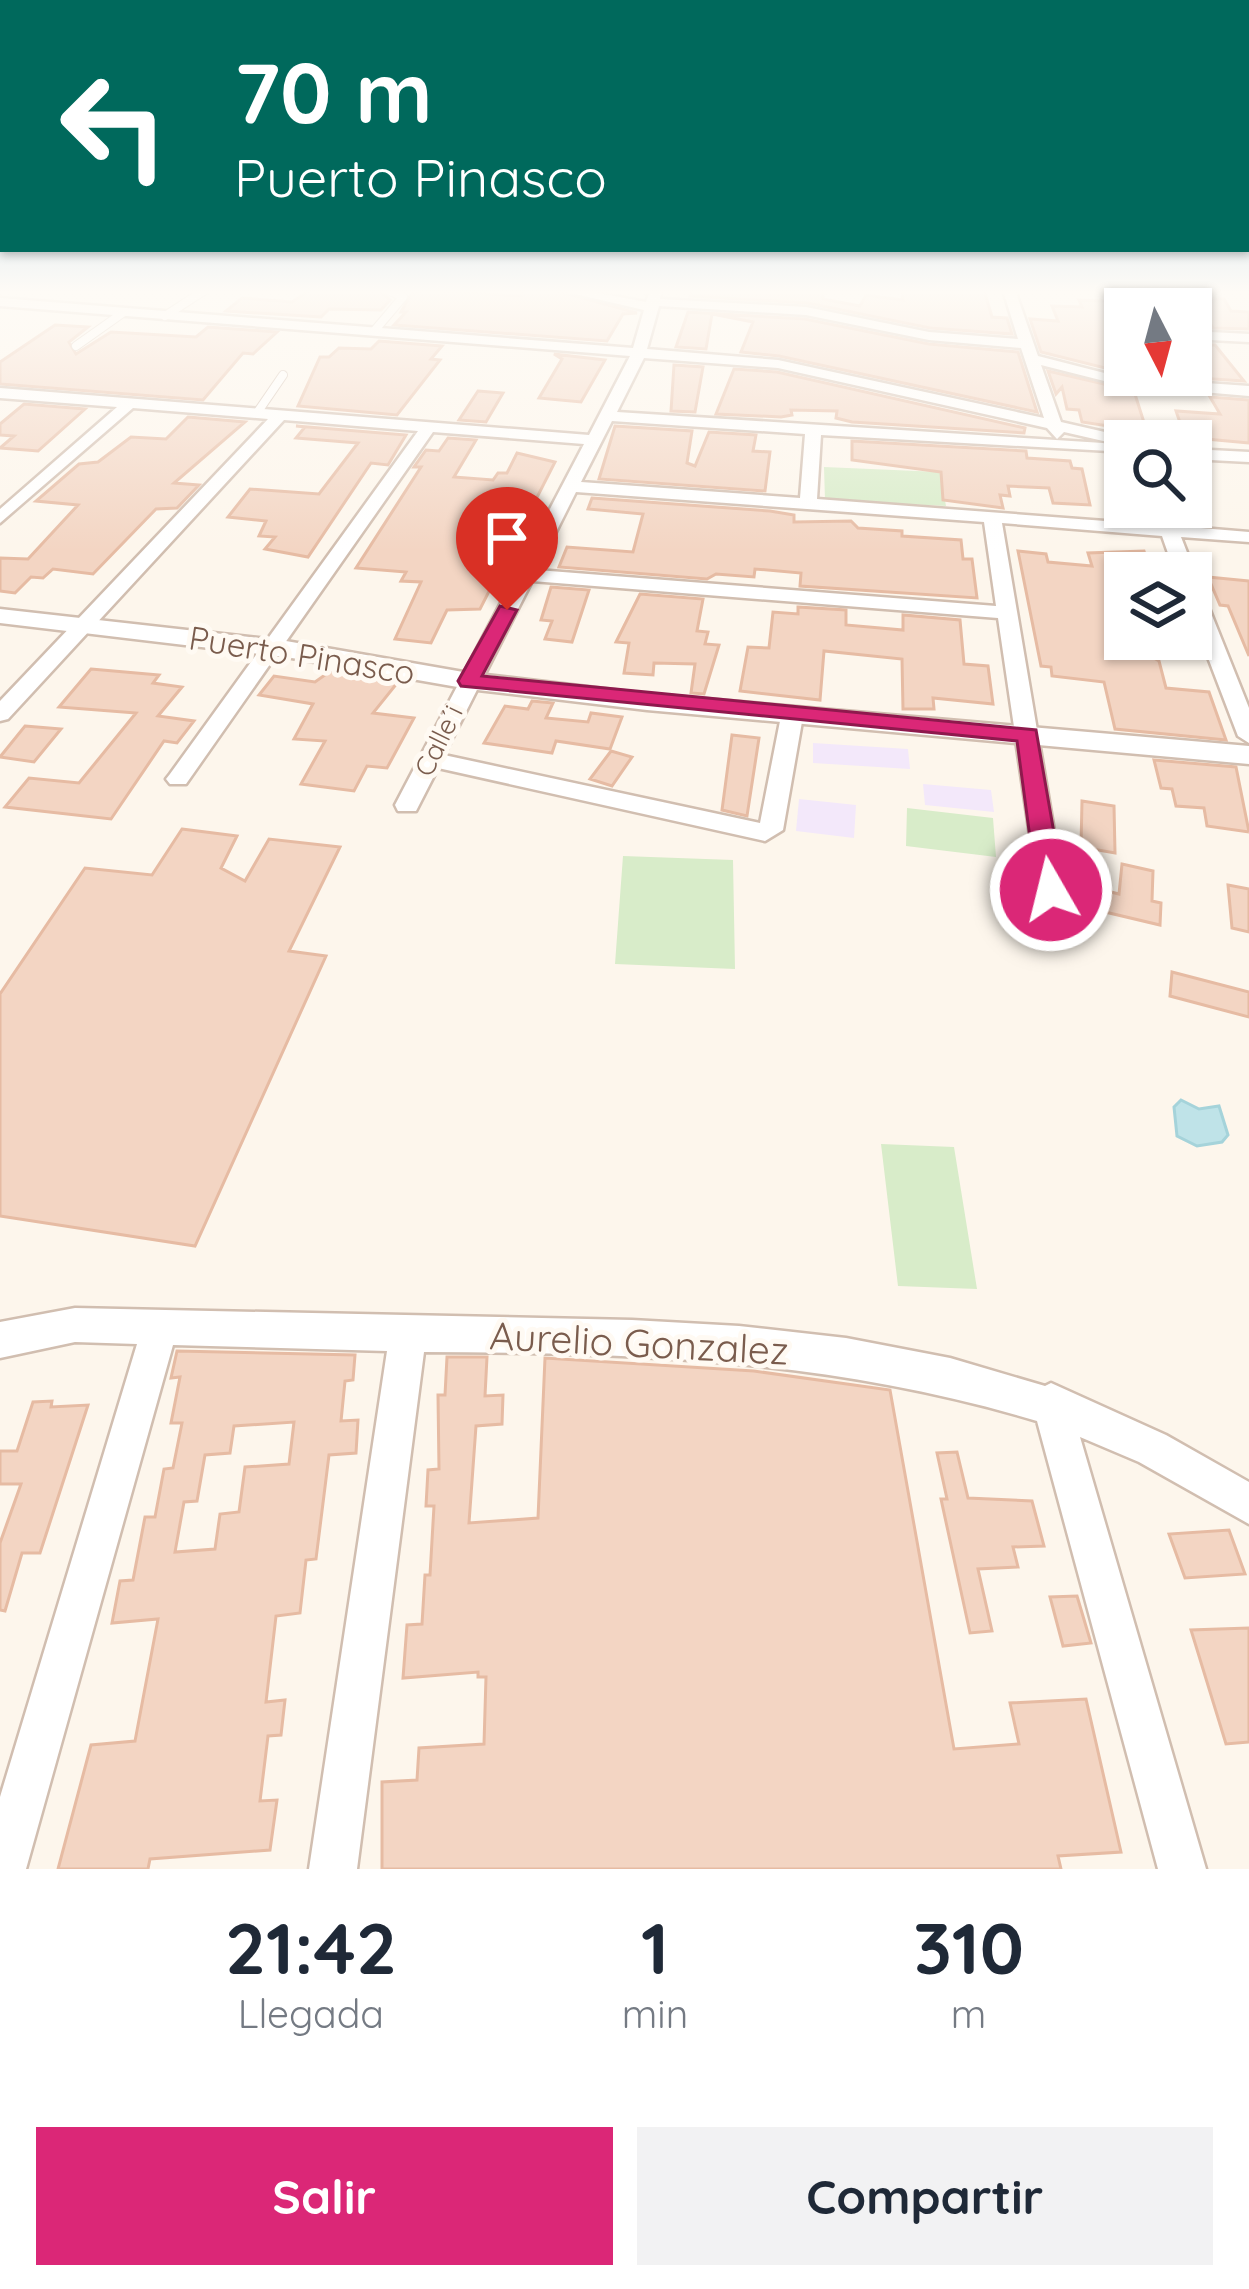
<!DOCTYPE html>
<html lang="es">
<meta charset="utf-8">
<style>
body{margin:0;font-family:Quicksand,sans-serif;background:#f2f2f3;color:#1f2937;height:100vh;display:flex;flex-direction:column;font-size:45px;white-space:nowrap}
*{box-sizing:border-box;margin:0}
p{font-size:39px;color:#747a83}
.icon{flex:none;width:66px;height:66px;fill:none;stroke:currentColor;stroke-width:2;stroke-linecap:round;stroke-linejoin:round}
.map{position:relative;height:1869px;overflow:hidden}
.details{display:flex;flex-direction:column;background:#fff;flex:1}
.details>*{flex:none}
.top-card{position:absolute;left:0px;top:0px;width:1251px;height:252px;box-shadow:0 3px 9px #0004;background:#00695c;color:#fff;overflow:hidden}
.needle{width:78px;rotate:174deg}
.tools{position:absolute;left:1104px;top:288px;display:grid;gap:24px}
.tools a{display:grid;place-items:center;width:108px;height:108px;border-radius:0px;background:#fff;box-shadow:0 3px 9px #0004;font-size:60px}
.pin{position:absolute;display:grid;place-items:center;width:102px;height:102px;color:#fff;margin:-123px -51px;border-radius:50% 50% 50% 0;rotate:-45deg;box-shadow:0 0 12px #0007}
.pin .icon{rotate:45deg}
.me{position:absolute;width:132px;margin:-66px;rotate:352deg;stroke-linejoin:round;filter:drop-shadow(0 0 9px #0008)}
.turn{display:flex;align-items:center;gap:42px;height:252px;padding:0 36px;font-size:54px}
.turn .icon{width:156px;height:156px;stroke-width:2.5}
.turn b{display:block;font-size:84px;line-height:102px}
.eta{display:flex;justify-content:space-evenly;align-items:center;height:204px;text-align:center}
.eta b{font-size:72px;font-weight:700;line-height:84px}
.cta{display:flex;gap:24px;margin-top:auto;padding:24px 36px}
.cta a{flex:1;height:138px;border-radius:0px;background:#db2777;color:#fff;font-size:48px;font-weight:700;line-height:138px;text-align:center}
.cta a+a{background:#f2f2f3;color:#1f2937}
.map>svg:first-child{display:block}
</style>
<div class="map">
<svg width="1249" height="1869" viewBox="0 0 1249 1869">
<rect width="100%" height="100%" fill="#fdf6ec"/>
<path fill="#f3e8fa" d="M 813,743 L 908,749 L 910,769 L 813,763 Z
M 923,784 L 991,790 L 994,812 L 925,805 Z
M 799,799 L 856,805 L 854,838 L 796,831 Z"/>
<path fill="#d8ecc9" d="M 824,467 L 940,472 L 946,506 L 825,500 Z
M 907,808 L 993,818 L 996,857 L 906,846 Z
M 623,856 L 733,860 L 735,969 L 615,964 Z
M 881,1144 L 954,1147 L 977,1289 L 898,1286 Z"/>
<path fill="#bfe3e8" stroke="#a5d3da" stroke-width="3" d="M 1181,1100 L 1199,1109 L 1219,1106 L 1228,1135 L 1222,1142 L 1197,1146 L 1177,1136 L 1174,1107 Z"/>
<path fill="#f3d5c3" stroke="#e6bba3" stroke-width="3" fill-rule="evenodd" d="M 310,290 L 380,291 L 390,300 L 381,310 L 329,309 L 321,317 L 226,311 L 242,298 L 292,302 Z
M 425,290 L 521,296 L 521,290 L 554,290 L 637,313 L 623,314 L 607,341 L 394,325 L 406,312 L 401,312 L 411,294 Z
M 692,290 L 823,290 L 823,299 L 860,306 L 866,295 L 903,300 L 902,290 L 984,290 L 992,317 L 1007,318 L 1012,334 L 930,328 L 807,303 L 690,296 Z
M 1196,298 L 1224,299 L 1231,311 L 1249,312 L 1249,329 L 1213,328 Z
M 1079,300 L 1125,302 L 1125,327 L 1114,330 L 1125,373 L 1041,352 L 1030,319 L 1058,321 L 1052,306 L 1082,307 Z
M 688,312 L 805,319 L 929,344 L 1018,352 L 1037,412 L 779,356 L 741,352 L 753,322 L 712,314 L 706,349 L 676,347 Z
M 55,325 L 88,327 L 69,342 L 76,354 L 111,332 L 196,337 L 208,327 L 277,332 L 253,354 L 243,353 L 203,400 L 0,384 L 0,362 Z
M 379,341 L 442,346 L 431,359 L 440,360 L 397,415 L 298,406 L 320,357 L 329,357 L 339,348 L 371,349 Z
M 1193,344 L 1215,345 L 1244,381 L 1198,378 L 1195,372 L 1209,373 Z
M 554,354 L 605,360 L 581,402 L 539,398 L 562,359 Z
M 674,365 L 703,367 L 695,412 L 671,411 Z
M 734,369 L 777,372 L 1025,428 L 1024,433 L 852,422 L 836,418 L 837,411 L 791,410 L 792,415 L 781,417 L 716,414 Z
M 1048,371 L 1134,391 L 1147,432 L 1082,422 L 1079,410 L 1067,409 L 1062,387 L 1056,394 Z
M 478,391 L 503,393 L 486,422 L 459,420 Z
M 1210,397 L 1249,400 L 1249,443 L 1185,437 L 1176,411 L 1220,414 Z
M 24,404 L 85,409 L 38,451 L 0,448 L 14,436 L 0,435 L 0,424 Z
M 188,417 L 245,422 L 174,483 L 199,485 L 177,508 L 156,509 L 93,574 L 53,569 L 43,578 L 31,577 L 15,593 L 0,591 L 0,558 L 28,559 L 78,505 L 36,501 L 79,464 L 98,462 L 131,437 L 166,439 Z
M 296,426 L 406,435 L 388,465 L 371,463 L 308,557 L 265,549 L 275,537 L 259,536 L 266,521 L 228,517 L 250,489 L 319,494 L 358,443 L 296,438 L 305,427 Z
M 615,426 L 692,431 L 687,463 L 695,466 L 709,432 L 756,435 L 753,451 L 770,452 L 765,491 L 599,479 Z
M 448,438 L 476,440 L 454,477 L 493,480 L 498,473 L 507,473 L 517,453 L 555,462 L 480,609 L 447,610 L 431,643 L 395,639 L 421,582 L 401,581 L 406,572 L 356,568 L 421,467 L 414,467 L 426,450 L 439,451 Z
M 852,441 L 1026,451 L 1027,458 L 1070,461 L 1072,468 L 1082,469 L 1090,505 L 1053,503 L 1049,488 L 1008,486 L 1010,496 L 1000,495 L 1003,508 L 943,500 L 941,472 L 852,460 Z
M 592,498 L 770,511 L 794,515 L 794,522 L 851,521 L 858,528 L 902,531 L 902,536 L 961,540 L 963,559 L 972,559 L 977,598 L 800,586 L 801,573 L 755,569 L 754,577 L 716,574 L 707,579 L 559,567 L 567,547 L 633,552 L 643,514 L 588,509 Z
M 1018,551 L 1046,554 L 1048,562 L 1092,566 L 1088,553 L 1144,551 L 1151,573 L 1125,573 L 1125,639 L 1140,641 L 1142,651 L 1159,661 L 1166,688 L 1209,692 L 1226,740 L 1115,729 L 1104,682 L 1052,676 L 1051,667 L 1041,666 Z
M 1208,577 L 1249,581 L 1249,656 L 1228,606 L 1220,605 Z
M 551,587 L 589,590 L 572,642 L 545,639 L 552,621 L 541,620 Z
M 640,594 L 703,599 L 697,631 L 708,632 L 705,644 L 719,645 L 704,694 L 691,693 L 695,664 L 654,663 L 653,675 L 624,673 L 629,643 L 616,642 Z
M 798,607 L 846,610 L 846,625 L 903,630 L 903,615 L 960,620 L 964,664 L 988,666 L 993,704 L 933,698 L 934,709 L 903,709 L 902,659 L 824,651 L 820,700 L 740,691 L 748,647 L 769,648 L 773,612 L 798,614 Z
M 91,669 L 159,675 L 153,683 L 182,687 L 158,716 L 194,721 L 177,743 L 164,741 L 111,819 L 5,807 L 29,778 L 79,783 L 136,713 L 59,707 Z
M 332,670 L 398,682 L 373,713 L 414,718 L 387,768 L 367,766 L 354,791 L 301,784 L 325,741 L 294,739 L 313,704 L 259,695 L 274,676 L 315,682 Z
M 532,701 L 553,703 L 546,718 L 588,722 L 591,713 L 622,717 L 610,749 L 556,741 L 552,753 L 484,743 L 505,706 L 528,709 Z
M 25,726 L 61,729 L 34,762 L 0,757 Z
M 732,735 L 759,738 L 747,816 L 722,810 Z
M 611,751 L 632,757 L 612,786 L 590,779 Z
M 1154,760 L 1236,767 L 1249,832 L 1207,826 L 1204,808 L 1176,806 L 1172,789 L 1161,788 Z
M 1082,801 L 1114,806 L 1115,853 L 1081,847 Z
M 182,829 L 237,836 L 221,868 L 245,881 L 269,839 L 340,847 L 289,951 L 326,956 L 195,1246 L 0,1216 L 0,994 L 85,868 L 152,875 Z
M 1122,864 L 1153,871 L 1152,901 L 1161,903 L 1160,925 L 1101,911 L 1103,890 L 1119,894 Z
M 1228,885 L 1249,889 L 1249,932 L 1232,928 Z
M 1172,972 L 1249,992 L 1249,1017 L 1170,996 Z
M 177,1351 L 355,1355 L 353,1380 L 345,1381 L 341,1421 L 358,1420 L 356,1453 L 329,1455 L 316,1559 L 306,1560 L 300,1613 L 276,1616 L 266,1702 L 285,1700 L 281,1735 L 268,1736 L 260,1801 L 277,1800 L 270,1850 L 150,1859 L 148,1869 L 58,1869 L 91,1745 L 135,1741 L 158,1619 L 112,1623 L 120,1581 L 133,1580 L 145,1517 L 155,1517 L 164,1469 L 173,1468 L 182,1423 L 171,1423 L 180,1377 L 171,1378 ZM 294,1422 L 289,1464 L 245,1467 L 239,1512 L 220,1514 L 215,1549 L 175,1552 L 184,1502 L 197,1501 L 205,1455 L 230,1453 L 234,1426 Z
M 447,1357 L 487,1357 L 485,1396 L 503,1395 L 502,1424 L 476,1426 L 469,1523 L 538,1518 L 545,1358 L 754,1371 L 890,1390 L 954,1749 L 1019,1744 L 1010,1703 L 1086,1699 L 1121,1852 L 1058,1856 L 1061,1869 L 382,1869 L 382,1782 L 417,1780 L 419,1748 L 484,1744 L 486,1677 L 478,1677 L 478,1672 L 403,1678 L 407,1625 L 422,1624 L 425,1575 L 430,1575 L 434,1506 L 426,1506 L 428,1470 L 439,1469 L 438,1395 L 445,1395 Z
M 52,1401 L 51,1407 L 88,1405 L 40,1553 L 22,1553 L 5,1611 L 0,1610 L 0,1543 L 21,1484 L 0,1484 L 0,1451 L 17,1451 L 33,1402 Z
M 957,1452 L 968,1498 L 1032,1501 L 1044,1546 L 1013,1547 L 1018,1567 L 978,1569 L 992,1631 L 970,1633 L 941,1499 L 947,1499 L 937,1453 Z
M 1229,1530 L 1245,1574 L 1185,1578 L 1169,1534 Z
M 1077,1596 L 1091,1643 L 1063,1646 L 1050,1597 Z
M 1249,1628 L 1249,1742 L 1226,1744 L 1191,1630 Z"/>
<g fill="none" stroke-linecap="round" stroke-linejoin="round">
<defs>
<path id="service" d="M 165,316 L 205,290
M 375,330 L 403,297 L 388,290
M 76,346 L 124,312
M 257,413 L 283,375"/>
<path id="minor" d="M 558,290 L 582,290 L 646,302 L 650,290 L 662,290 L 660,299 L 806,307 L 929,332 L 1018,339 L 1003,290 L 1015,290 L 1038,356 L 1120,377 L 1249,386 L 1249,396 L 1120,385 L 1041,365 L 1061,422 L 1131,438 L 1133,441 L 1125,441 L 1125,446 L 1064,432 L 1057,439 L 1047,428 L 778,368 L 644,358 L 617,412 L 1103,443 L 1109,445 L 1109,451 L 821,435 L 817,499 L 1158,525 L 1152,507 L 1170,507 L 1177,526 L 1249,532 L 1249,542 L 1181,537 L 1195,573 L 1191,577 L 1191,573 L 1175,573 L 1162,536 L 1002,523 L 1064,890 L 1060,897 L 1051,899 L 1038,890 L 998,618 L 532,581 L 444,755 L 760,823 L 781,716 L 792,709 L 803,716 L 783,830 L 765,841 L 438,768 L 416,811 L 398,811 L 395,805 L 584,444 L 433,432 L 186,784 L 170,784 L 166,779 L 170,774 L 418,431 L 284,420 L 8,719 L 0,721 L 0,701 L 268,419 L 133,408 L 0,523 L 0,509 L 117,407 L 0,398 L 0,388 L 589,435 L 630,356 L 0,306 L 0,298 L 633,348 L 644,310 ZM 659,306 L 806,315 L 929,340 L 1021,348 L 1044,418 L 778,360 L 647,349 ZM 612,421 L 805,434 L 800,498 L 581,482 ZM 576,492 L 984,522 L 996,606 L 537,570 Z
M 1135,290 L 1147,290 L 1158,309 L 1144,309 Z
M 1191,331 L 1249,334 L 1249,342 L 1191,339 Z
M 1191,449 L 1249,452 L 1249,462 L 1191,459 Z
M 1191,582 L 1201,588 L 1249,708 L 1249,743 L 1238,736 L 1191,613 Z
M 75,1308 L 632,1320 L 739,1326 L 846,1338 L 950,1358 L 1045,1386 L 1051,1383 L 1166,1435 L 1249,1482 L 1249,1524 L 1139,1462 L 1080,1437 L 1206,1869 L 1158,1869 L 1037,1421 C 830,1359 638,1353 424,1352 L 357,1869 L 309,1869 L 387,1351 L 173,1345 L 26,1869 L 0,1869 L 0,1797 L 137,1344 L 75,1342 L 0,1358 L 0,1322 Z"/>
<path id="tertiary" d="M 0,609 L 286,641 L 469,673 L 647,694 L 1249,746 L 1249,764 L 647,710 L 469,689 L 286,657 L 0,623 Z"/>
</defs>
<use href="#service" stroke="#d1beb0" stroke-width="10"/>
<use href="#minor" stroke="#d1beb0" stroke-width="5"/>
<use href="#tertiary" stroke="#d1beb0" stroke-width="5"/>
<use href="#service" stroke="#fff" stroke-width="8"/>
<use href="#minor" fill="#fff" fill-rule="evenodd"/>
<use href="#tertiary" fill="#fff" fill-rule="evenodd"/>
</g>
<linearGradient id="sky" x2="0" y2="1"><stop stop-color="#97c7e8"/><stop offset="0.53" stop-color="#fefbf6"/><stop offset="1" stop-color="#fefbf6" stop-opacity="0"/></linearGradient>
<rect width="1249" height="551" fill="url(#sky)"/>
<path fill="#db2777" stroke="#8e194d" stroke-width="3" d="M 500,606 L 517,610 L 482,676 L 1036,730 L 1064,890 L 1051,900 L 1037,890 L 1017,741 L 461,686 L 458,681 Z"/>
<g text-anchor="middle" stroke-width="10" stroke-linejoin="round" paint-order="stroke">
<g font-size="27" fill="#7a5c4d" stroke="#fffaf3">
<text transform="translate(439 741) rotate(-64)" y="9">Calle´i</text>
</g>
<g font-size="33" fill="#7a5c4d" stroke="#fffaf3">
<text transform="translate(302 655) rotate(9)" y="12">Puerto Pinasco</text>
</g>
<g font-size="39" fill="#7a5c4d" stroke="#fffaf3">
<text transform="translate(639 1343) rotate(3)" y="14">Aurelio Gonzalez</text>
</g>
</g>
</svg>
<div class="tools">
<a><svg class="needle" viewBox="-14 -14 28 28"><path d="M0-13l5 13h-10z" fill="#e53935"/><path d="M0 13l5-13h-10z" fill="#747a83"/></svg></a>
<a><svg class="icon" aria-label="search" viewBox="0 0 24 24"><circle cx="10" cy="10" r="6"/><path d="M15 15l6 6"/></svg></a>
<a><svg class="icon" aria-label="layers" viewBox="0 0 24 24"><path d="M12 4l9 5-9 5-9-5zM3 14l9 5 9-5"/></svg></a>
</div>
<div class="pin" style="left:507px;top:610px;background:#d93025"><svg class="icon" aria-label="arrive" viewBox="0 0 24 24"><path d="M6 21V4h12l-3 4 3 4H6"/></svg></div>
<svg class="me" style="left:1051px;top:890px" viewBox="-20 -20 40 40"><circle r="17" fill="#db2777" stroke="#fff" stroke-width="3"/><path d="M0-11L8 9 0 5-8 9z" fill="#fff"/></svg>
<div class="top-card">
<div class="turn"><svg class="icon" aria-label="left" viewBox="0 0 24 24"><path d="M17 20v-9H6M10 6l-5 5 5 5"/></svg><div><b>70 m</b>Puerto Pinasco</div></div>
</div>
</div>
<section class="details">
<div class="eta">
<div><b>21:42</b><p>Llegada</p></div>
<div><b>1</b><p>min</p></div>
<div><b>310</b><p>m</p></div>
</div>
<div class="cta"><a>Salir</a><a>Compartir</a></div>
</section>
